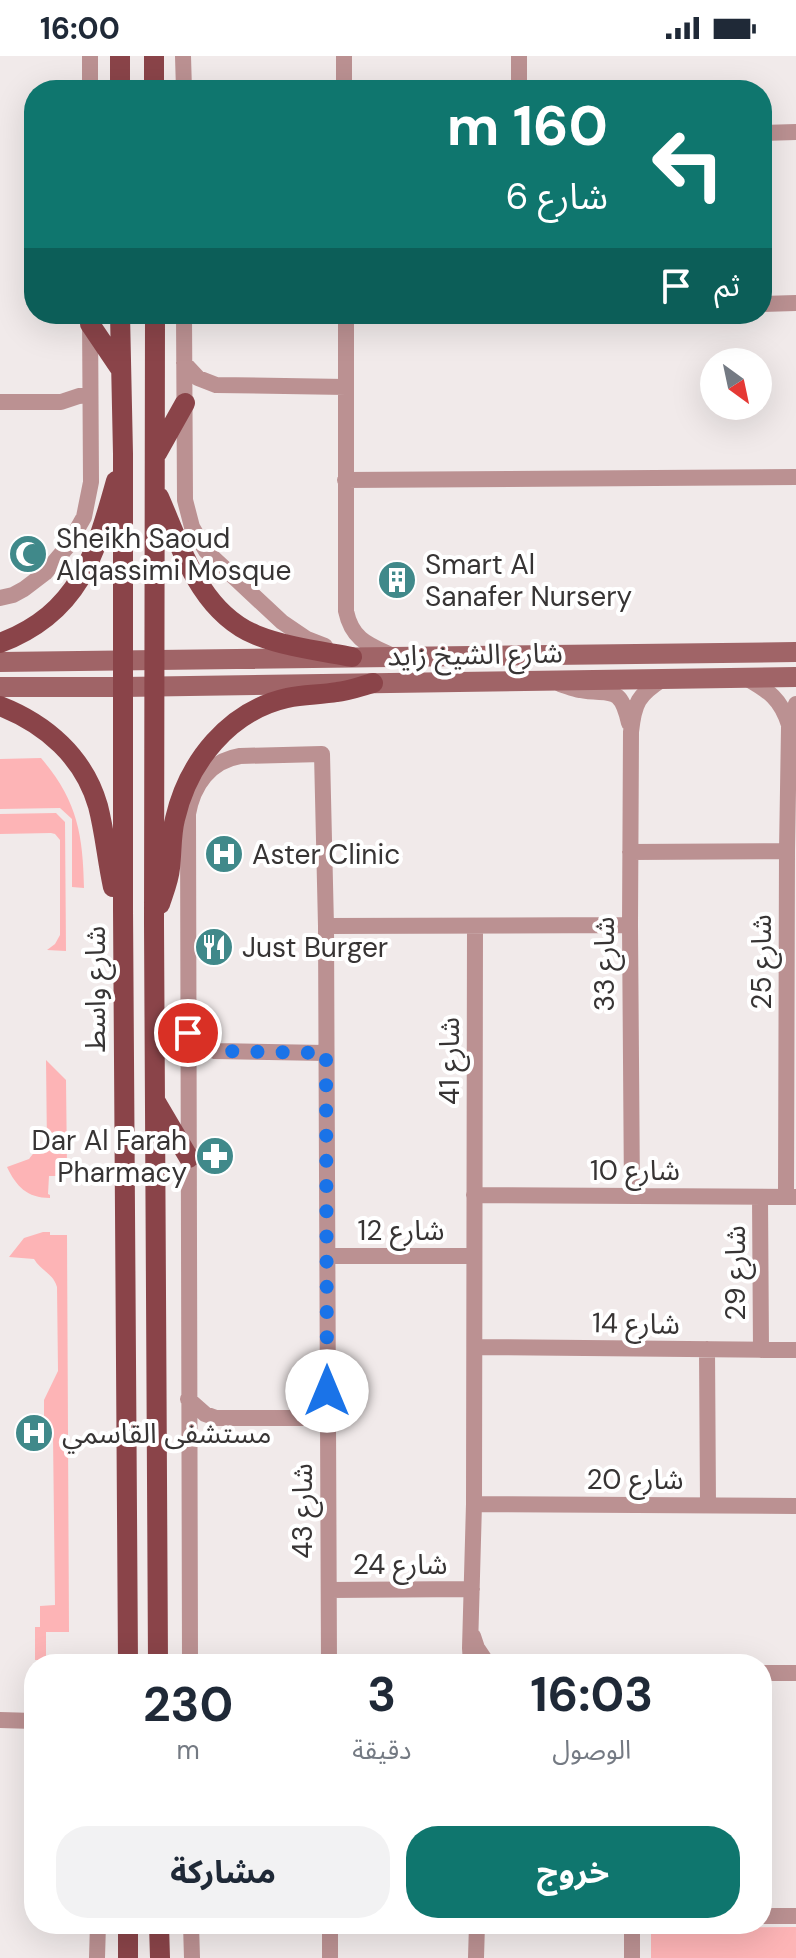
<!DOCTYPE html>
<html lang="ar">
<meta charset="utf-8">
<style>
body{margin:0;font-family:"DM Sans","Noto Sans Arabic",sans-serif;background:#f2f2f3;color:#1f2937;direction:rtl;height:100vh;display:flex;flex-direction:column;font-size:30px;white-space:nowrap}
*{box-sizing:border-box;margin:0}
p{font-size:26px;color:#747a83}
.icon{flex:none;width:44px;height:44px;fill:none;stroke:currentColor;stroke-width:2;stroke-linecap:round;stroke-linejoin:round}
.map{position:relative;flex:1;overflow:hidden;direction:ltr}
.sheet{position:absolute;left:24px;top:1598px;width:748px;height:280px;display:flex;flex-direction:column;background:#fff;border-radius:32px;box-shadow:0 8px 32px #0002;direction:rtl}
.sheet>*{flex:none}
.top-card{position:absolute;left:24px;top:24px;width:748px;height:244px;border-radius:32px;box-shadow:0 8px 32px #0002;direction:rtl;background:#0f766e;color:#fff;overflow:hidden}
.needle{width:52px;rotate:147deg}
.buttons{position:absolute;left:700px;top:292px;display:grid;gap:16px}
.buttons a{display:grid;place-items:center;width:72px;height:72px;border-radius:50%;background:#fff;box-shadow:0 8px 32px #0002;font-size:40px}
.pin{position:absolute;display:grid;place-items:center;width:68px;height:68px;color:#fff;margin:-34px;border:4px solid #fff;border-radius:50%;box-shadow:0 2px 8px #0007}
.me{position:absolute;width:88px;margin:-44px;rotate:0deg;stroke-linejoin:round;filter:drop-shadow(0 0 6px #0008)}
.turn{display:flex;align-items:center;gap:28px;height:168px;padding:0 32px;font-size:36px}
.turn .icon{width:104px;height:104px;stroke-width:2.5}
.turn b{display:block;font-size:56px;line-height:68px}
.then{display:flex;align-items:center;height:76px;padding:0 32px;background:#0003;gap:16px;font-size:30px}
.eta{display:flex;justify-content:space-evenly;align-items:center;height:136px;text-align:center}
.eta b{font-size:48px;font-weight:700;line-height:56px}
.action{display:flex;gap:16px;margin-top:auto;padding:16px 32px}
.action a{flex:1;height:92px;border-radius:32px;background:#0f766e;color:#fff;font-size:32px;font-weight:700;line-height:92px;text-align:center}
.action a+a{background:#f2f2f3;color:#1f2937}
.status{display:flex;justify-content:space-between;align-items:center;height:56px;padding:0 40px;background:#fff;direction:ltr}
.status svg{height:22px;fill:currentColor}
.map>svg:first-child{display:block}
</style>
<div class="status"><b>16:00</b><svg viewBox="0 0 49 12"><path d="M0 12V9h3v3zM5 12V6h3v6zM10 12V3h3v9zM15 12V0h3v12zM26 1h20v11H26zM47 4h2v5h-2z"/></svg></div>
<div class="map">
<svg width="796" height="1902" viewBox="0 0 796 1902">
<rect width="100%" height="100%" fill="#f1eaea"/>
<path fill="#fdb4b6" d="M 41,702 C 77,744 83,778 84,832 L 72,831 L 72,763 L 60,752 L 0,753 L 0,703 Z
M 56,757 L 65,766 L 66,895 L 47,894 L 55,888 L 60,879 L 60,784 L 55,778 L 51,777 L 0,778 L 0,758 Z
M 46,1004 L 66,1024 L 67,1111 L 59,1110 L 58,1120 L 49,1120 L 48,1138 L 50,1139 L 50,1142 C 27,1142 16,1130 7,1111 L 29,1103 L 36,1094 L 47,1091 Z
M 43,1176 L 50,1176 L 50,1179 L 67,1179 L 69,1576 L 46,1576 L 46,1604 L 35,1604 L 35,1571 L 40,1571 L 40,1550 L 55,1549 L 53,1380 L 44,1380 L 44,1344 L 58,1315 L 57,1231 C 53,1217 41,1215 34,1203 L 9,1201 L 24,1182 Z
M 796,1871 L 796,1902 L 651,1902 L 651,1877 L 661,1872 Z"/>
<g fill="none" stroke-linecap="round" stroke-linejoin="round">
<path stroke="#bb9192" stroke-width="16" d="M 183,0 L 184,34
M 344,0 L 344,34
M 519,0 L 519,34
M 90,34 L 90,0
M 762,77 L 796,76
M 762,248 L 796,247
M 184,258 L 185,444 L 192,471 L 206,495 L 282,566 L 307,583 L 325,590
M 346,258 L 346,555 C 352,584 369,589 393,600
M 184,307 L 198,322 L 216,329 L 346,331
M 0,346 L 61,346 L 79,340 L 89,339
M 345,424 L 796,421
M 0,542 L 13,539 L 24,533 L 45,517 L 67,491 L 84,461 L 91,426 L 90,258
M 746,622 C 769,635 781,643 789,669
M 560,628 C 567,630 573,633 580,634 C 610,640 620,627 629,667
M 630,796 L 787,795
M 326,870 L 630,869
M 188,977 L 200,989 L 215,995 L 326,997
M 474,1139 L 796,1141
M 632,1140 L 630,869 L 631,676 C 634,647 638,639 663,623
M 760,1141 L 761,1294
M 786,1141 L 787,795 L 789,672 L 796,648
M 328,1200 L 474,1200
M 475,1291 L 796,1294
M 707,1293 L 708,1449
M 188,1343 L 205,1358 L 216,1362 L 327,1362
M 474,1448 L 796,1450
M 329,1534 L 472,1533
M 473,1580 L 477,1592 L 487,1607
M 190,1608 L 188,758 C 193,729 210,705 240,700 L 322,698 L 326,870 L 329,1608
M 471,1608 L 470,1592 L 474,1448 L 475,871
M 762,1617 L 796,1617
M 0,1664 L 34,1665
M 762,1860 L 796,1860
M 191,1868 L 192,1902
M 330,1868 L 330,1902
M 97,1902 L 98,1868
M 476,1902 L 477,1868
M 632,1902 L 632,1868"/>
<path stroke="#a06467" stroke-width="20" d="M 0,606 L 796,596
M 0,631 L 123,631 L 796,621"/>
<path stroke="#8a4449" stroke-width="20" d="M 120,0 L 120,34
M 154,0 L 154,34
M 120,258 L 123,398 L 123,853 L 128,1608
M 155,258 L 154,867 L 158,1608
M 90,268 L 121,314
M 157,397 L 185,347
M 159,441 C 181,491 200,556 256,579 C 286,591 320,595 352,601
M 0,587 C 79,557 95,500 116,425
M 0,650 C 46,668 84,701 98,750 C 105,777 107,804 113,831
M 160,848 C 164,836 169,824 170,812 C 172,795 171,779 175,763 C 188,706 229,655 287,642 C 303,638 320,639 337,636 C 349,635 361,630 373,627
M 156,1046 L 189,1102
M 159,1868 L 160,1902
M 128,1902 L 128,1868"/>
</g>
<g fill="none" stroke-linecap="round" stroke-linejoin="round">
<path stroke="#1a73e8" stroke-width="14" stroke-dasharray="0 25.2" d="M 188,977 L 200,989 L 215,995 L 326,997 L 327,1335"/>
</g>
<defs>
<symbol id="mosque-disc" viewBox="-11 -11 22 22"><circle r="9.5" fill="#40898a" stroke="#fff"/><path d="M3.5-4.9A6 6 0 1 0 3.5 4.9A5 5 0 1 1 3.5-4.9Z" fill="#fff"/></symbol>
<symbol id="building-disc" viewBox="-11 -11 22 22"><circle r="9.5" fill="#40898a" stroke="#fff"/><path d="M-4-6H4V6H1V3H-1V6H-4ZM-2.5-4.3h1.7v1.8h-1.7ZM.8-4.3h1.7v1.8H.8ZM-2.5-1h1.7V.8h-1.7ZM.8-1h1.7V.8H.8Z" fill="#fff"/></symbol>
<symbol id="hospital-disc" viewBox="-11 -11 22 22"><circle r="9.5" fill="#40898a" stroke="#fff"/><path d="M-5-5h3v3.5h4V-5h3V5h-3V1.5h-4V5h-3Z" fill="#fff"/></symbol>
<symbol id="restaurant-disc" viewBox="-11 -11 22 22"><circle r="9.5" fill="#40898a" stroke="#fff"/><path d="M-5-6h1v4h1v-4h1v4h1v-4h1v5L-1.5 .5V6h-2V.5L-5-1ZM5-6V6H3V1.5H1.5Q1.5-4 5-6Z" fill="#fff"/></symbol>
<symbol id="pharmacy-disc" viewBox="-11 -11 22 22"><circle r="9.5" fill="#40898a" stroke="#fff"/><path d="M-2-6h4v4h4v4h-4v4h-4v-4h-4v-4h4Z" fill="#fff"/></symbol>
</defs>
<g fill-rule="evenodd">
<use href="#mosque-disc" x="6" y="476" width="44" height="44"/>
<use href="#building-disc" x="375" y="502" width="44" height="44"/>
<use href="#hospital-disc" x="202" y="776" width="44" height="44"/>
<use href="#restaurant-disc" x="192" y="869" width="44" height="44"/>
<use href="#pharmacy-disc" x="193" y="1078" width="44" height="44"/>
<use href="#hospital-disc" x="12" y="1355" width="44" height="44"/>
</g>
<g text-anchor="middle" stroke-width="8" stroke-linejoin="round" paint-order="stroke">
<g font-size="28" fill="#373434" stroke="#fff" text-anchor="start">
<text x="56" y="492">Sheikh Saoud<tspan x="56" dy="32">Alqassimi Mosque</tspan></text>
<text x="425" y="518">Smart Al<tspan x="425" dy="32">Sanafer Nursery</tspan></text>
<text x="252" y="808">Aster Clinic</text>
<text x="242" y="901">Just Burger</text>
<text x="187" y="1094" text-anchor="end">Dar Al Farah<tspan x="187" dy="32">Pharmacy</tspan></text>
<text x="62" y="1387">مستشفى القاسمي</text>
</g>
<g font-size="28" fill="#373434" stroke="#fff">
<text transform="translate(475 598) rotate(-1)" y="10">شارع الشيخ زايد</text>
<text transform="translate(761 906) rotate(-90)" y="10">شارع 25</text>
<text transform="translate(604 908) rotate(-90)" y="10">شارع 33</text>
<text transform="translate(95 933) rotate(-90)" y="10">شارع واسط</text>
<text transform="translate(449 1005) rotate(-90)" y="10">شارع 41</text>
<text x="635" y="1124">شارع 10</text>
<text x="401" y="1184">شارع 12</text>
<text transform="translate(735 1217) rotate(-90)" y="10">شارع 29</text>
<text transform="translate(636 1267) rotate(1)" y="10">شارع 14</text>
<text x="635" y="1433">شارع 20</text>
<text transform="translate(302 1455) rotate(-90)" y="10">شارع 43</text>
<text x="400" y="1518">شارع 24</text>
</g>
</g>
</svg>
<div class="buttons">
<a><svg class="needle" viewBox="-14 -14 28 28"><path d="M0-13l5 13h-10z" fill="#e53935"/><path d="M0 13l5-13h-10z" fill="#747a83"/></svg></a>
</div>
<div class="pin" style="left:188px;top:977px;background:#d93025"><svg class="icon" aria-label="arrive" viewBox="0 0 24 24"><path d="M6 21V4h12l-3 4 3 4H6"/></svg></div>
<svg class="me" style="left:327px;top:1335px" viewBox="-20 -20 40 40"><circle r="19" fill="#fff"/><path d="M0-13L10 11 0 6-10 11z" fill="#1a73e8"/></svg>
<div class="top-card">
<div class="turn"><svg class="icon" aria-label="left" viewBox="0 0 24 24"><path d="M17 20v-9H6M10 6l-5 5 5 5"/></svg><div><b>160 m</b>شارع 6</div></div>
<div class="then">ثم<svg class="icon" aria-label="arrive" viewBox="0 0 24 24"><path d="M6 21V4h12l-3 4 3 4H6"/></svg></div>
</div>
<section class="sheet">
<div class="eta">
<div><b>16:03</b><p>الوصول</p></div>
<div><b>3</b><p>دقيقة</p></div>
<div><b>230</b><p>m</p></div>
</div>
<div class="action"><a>خروج</a><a>مشاركة</a></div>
</section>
</div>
